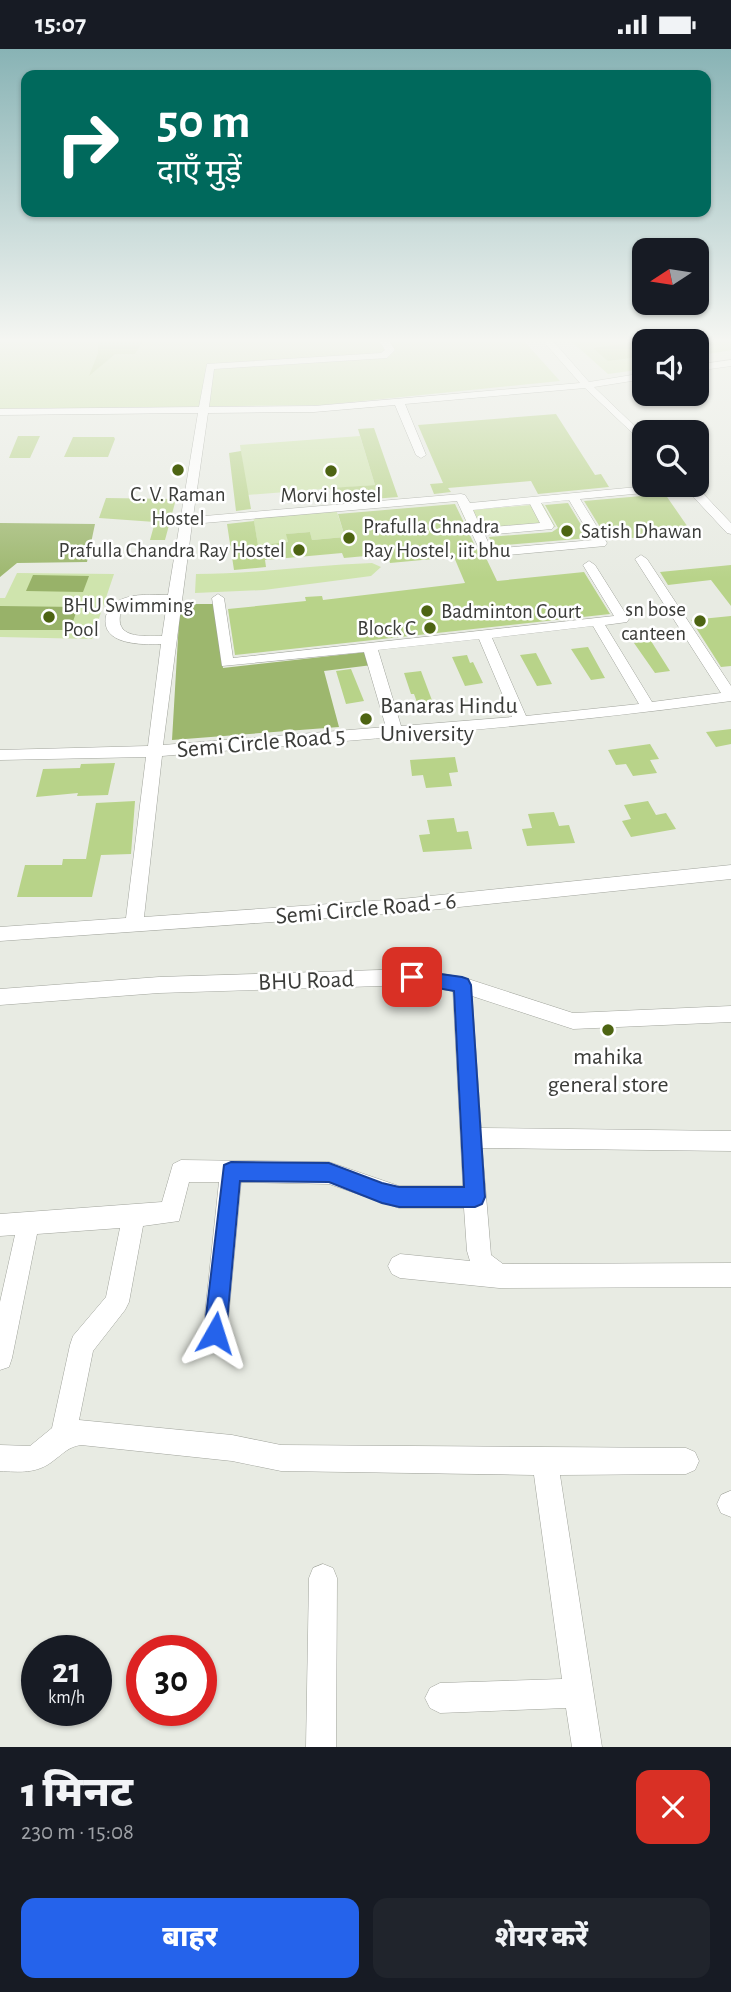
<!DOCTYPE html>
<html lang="hi">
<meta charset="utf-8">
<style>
body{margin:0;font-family:"Alegreya Sans","Noto Sans Devanagari",sans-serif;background:#20242c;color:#f1f3f6;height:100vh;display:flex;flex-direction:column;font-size:26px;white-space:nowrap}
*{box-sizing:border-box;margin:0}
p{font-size:23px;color:#9ea1a6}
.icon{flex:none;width:38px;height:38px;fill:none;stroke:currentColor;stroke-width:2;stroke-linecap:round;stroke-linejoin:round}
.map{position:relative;height:1698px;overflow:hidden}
.drawer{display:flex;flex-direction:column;background:#171b24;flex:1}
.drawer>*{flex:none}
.top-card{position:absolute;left:21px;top:21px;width:690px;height:147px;border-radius:14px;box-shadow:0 2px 5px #0004;background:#00695c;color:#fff;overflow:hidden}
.needle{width:46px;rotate:258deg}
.tools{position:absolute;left:632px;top:189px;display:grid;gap:14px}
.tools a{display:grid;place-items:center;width:77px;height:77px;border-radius:14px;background:#171b24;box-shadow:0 2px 5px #0004;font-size:35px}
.speed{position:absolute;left:21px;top:1586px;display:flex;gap:14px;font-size:35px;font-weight:700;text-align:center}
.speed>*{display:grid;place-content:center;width:91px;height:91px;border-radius:50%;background:#171b24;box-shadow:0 2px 5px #0004;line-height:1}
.speed small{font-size:18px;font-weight:400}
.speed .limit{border:10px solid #d22;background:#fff;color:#111}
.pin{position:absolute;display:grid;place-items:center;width:60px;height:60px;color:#fff;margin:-30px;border-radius:14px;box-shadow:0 4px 10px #0006}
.me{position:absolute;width:77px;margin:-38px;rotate:6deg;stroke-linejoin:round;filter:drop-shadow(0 0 5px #0008)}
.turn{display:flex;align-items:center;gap:24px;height:147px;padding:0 21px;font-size:32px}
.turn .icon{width:91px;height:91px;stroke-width:2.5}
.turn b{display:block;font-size:49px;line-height:60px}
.round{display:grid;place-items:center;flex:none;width:74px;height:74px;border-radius:14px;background:#20242c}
.summary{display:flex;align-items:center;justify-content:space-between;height:119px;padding:0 21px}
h1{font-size:42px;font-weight:800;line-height:52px}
.button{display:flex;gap:14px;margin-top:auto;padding:14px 21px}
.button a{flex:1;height:80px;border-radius:14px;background:#2563eb;color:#fff;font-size:28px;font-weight:800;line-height:80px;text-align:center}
.button a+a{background:#20242c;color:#f1f3f6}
.status{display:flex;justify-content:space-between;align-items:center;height:49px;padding:0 35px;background:#171b24;direction:ltr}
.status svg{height:19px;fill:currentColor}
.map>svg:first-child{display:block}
</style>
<div class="status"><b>15:07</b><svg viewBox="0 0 49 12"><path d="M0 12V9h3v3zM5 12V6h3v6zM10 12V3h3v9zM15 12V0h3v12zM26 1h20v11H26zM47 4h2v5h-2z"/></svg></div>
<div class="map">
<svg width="731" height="1698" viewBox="0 0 731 1698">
<rect width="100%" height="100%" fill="#e8ebe3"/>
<path fill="#cfe4ad" d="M 0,292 L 524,292 L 560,332 L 323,356 L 0,360 Z
M 571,292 L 731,292 L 731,301 L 697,307 L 696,292 L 644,292 L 644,320 L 608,325 Z
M 360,387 L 375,436 L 247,446 L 240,396 Z
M 543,455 L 556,478 L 472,486 L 461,462 Z
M 336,460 L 345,488 L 312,491 L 310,483 L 287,485 L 288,493 L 258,496 L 253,467 Z
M 372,514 L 381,518 L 371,527 L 264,541 L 195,544 L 196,525 C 255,525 313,516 372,514 Z
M 17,524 L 114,525 L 92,590 L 0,588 L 0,549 L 5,549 Z"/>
<path fill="#9db76e" d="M 0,474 L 95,475 L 87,513 L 17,514 L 0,528 Z
M 180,555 L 216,555 L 223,619 L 367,603 L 372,616 L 324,622 L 339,678 L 172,691 Z"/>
<path fill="#98b269" d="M 33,526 L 89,527 L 83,543 L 26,542 Z
M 0,557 L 78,558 L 70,581 L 0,581 Z"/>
<path fill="#b8d389" d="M 98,292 L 143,292 L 135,305 L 115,305 L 89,327 L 98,304 Z
M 644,292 L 644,307 L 608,312 L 593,299 Z
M 556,365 L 595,426 L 601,425 L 609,438 L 538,445 L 531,432 L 448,439 L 451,443 L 434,445 L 430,435 L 443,434 L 418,376 Z
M 374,379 L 398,448 L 334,453 L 330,439 L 375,436 L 358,380 Z
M 18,387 L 40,387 L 30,409 L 9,409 Z
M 73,388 L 114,388 L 115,390 L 108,408 L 64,408 Z
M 241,402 L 251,460 L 236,462 L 229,404 Z
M 665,445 L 692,484 L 608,491 L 584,452 Z
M 106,449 L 176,450 L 165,491 L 150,491 L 155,473 L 99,469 Z
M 568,454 L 589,489 L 493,497 L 489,488 L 552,483 L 558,479 L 545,456 Z
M 455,455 L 479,505 L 487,511 L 497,532 L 584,523 L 610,565 L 235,606 L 228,560 L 306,552 L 305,548 L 322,547 L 323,551 L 465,534 L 454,508 L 390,514 L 387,505 L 344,509 L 342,504 L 265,511 L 266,518 L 234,521 L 227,475 L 254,472 L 258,496 L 288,493 L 286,485 L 310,483 L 312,491 L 345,488 L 338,465 Z
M 731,516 L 731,557 L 711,531 L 668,536 L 660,523 Z
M 731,567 L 731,617 L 721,618 L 691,571 Z
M 651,592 L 670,622 L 655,624 L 634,594 Z
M 588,598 L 605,629 L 591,631 L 571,600 Z
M 536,604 L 552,635 L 537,637 L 520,606 Z
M 467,606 L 470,614 L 473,613 L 483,634 L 465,637 L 452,608 Z
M 351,620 L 364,652 L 346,655 L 336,622 Z
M 421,622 L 433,654 L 418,656 L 414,645 L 411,645 L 404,624 Z
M 731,680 L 731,695 L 716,698 L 706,683 Z
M 650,695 L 659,710 L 650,711 L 657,724 L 633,727 L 626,715 L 616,716 L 608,701 Z
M 455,708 L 458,723 L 449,724 L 452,737 L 426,739 L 423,726 L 412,727 L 410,711 Z
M 115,714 L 108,746 L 77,747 L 78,744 L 36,748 L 43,720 L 80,719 L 81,715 Z
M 135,752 L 131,805 L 101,806 L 92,848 L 17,848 L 25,816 L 62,816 L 63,810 L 86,810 L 96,754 Z
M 648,752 L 656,766 L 666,764 L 676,780 L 631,788 L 622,772 L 631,770 L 624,756 Z
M 554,763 L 559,777 L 569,776 L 575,794 L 527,797 L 522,780 L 532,779 L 528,765 Z
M 454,769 L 457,783 L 468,782 L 472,800 L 423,803 L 419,786 L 430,785 L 427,771 Z"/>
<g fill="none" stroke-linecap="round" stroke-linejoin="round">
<defs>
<path id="minor" d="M 379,292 L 389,292 L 395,301 L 387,309 L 214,320 L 209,358 L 314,357 L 580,334 L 543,292 L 553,292 L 589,333 L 644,324 L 644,330 L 594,338 L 644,386 L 644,395 L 585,339 L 405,355 L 426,406 L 421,409 L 416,406 L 395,356 L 314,363 L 208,364 L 193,468 L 461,445 L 465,446 L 470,454 L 658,436 L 695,436 L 731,474 L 731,485 L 727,484 L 686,440 L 580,450 L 607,494 L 605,497 L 487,508 L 481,504 L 457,452 L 192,475 L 163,696 L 386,678 L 364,603 L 222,617 L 212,549 L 218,545 L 224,549 L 233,609 L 614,567 L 583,516 L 589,512 L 595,516 L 629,570 L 627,573 L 605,576 L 652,653 L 721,644 L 635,510 L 641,506 L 647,510 L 731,637 L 731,652 C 542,678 352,691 162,707 L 144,868 L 401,850 L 731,816 L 731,830 L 401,864 L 0,892 L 0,878 L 126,869 L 146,708 L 0,711 L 0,701 L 148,697 L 161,595 C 142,596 100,596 106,567 C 108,560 113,554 120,551 C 135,544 152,546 168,546 L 198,364 L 0,366 L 0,360 L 199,358 L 207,315 L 381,304 L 385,301 ZM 569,451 L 593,491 L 491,500 L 485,486 L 552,480 L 554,477 L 541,454 ZM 530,455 L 540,474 L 481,479 L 473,461 ZM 140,554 L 167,554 L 162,587 C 142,587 113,590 121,562 ZM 593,577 L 639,655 L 526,667 L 492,589 ZM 479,590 L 512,668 L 401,677 L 378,601 Z
M 731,311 L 731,317 L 696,322 L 696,316 Z
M 412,920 L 462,928 L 573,964 L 731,957 L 731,973 L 573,980 L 472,947 L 481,1079 L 731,1082 L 731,1102 L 482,1099 L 491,1206 L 503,1215 L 731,1214 L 731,1238 L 499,1239 L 400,1229 L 392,1225 L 388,1217 L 392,1209 L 400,1205 L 470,1212 L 467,1202 L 464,1159 L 399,1159 L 329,1135 L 241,1133 L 227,1284 L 224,1293 L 215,1296 L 206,1293 L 203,1284 L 219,1133 L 189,1133 L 179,1172 L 143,1177 L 129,1253 L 125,1261 L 93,1302 L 79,1371 L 232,1386 L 281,1396 L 686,1399 L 695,1403 L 699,1412 L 695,1421 L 686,1425 L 560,1426 L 602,1698 L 572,1698 L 566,1659 L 440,1664 L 430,1659 L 425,1649 L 430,1639 L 440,1634 L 562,1630 L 534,1426 L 281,1422 L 232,1412 L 81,1396 C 68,1398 64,1404 53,1412 C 37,1425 19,1423 0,1422 L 0,1396 L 30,1397 L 52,1379 L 70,1296 L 73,1287 L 106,1248 L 120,1179 L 37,1185 L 12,1309 L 9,1318 L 0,1321 L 0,1253 L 15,1186 L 0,1187 L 0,1165 L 162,1153 L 173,1115 L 181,1111 L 329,1113 L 399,1137 L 463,1137 L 453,942 L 412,936 L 159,944 L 0,956 L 0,940 L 159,928 Z
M 730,1442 L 731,1442 L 731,1468 L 721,1464 L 717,1455 L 721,1446 Z
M 323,1515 L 333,1519 L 337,1529 L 336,1698 L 306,1698 L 309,1529 L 313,1519 Z"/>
</defs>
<use href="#minor" stroke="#a1a49c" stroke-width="1"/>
<use href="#minor" fill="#fff" fill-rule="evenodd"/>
</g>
<linearGradient id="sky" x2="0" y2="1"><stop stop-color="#88b3b5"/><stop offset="0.55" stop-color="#f5f6f2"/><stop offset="1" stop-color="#f5f6f2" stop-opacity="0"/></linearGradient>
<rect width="731" height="530" fill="url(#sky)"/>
<path fill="#2563eb" stroke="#184099" stroke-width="2" d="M 412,921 L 462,928 L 468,930 L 471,936 L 485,1148 L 482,1155 L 475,1158 L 399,1158 L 382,1154 L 329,1133 L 240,1132 L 226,1284 L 223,1292 L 215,1295 L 207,1292 L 204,1284 L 224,1116 L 231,1113 L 329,1114 L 382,1134 L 399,1138 L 464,1138 L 454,942 L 406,933 L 403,928 L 406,923 Z"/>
<g fill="#4d6412" stroke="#fff" stroke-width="2.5">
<circle cx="178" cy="421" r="7"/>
<circle cx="331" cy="422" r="7"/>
<circle cx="567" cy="482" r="7"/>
<circle cx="349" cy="489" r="7"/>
<circle cx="299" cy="501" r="7"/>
<circle cx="427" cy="562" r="7"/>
<circle cx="49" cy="568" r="7"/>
<circle cx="700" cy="572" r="7"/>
<circle cx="430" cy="579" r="7"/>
<circle cx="366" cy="670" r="7"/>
<circle cx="608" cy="981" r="7"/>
</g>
<g text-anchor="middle" stroke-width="5" stroke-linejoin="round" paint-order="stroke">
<g font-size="21" fill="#3b3c39" stroke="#fff" text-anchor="start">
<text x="178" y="452" text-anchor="middle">C. V. Raman<tspan x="178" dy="24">Hostel</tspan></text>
<text x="331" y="453" text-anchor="middle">Morvi hostel</text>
<text x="363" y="484">Prafulla Chnadra<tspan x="363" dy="24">Ray Hostel, iit bhu</tspan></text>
<text x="581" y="489">Satish Dhawan</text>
<text x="285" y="508" text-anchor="end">Prafulla Chandra Ray Hostel</text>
<text x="63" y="563">BHU Swimming<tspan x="63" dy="24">Pool</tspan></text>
<text x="686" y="567" text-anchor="end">sn bose<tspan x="686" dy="24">canteen</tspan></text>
<text x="441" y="569">Badminton Court</text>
<text x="416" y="586" text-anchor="end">Block C</text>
</g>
<g font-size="24" fill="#3b3c39" stroke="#fff" text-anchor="start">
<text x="380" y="664">Banaras Hindu<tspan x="380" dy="28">University</tspan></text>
<text x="608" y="1015" text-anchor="middle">mahika<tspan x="608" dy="28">general store</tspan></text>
</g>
<g font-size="24" fill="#3b3c39" stroke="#fff">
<text transform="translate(261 693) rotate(-5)" y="8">Semi Circle Road 5</text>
<text transform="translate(366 859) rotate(-5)" y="8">Semi Circle Road - 6</text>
<text transform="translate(306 931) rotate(-2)" y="8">BHU Road</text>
</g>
</g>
</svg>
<div class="tools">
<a><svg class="needle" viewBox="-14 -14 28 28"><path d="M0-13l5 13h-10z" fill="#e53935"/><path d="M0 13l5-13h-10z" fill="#9ea1a6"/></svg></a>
<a><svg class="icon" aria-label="sound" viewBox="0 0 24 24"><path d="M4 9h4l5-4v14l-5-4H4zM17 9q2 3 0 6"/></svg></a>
<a><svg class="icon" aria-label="search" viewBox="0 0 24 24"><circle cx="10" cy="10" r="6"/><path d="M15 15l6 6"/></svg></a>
</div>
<div class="speed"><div>21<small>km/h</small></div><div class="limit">30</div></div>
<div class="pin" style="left:412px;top:928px;background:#d93025"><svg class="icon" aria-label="arrive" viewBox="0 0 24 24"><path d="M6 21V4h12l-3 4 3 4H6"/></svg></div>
<svg class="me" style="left:215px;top:1284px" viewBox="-20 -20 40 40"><path d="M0-17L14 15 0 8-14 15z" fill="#2563eb" stroke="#fff" stroke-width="4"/></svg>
<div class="top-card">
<div class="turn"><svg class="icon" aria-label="right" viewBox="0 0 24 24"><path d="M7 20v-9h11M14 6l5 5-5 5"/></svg><div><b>50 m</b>दाएँ मुड़ें</div></div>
</div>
</div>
<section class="drawer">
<div class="summary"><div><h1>1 मिनट</h1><p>230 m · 15:08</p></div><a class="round" style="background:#d93025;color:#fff"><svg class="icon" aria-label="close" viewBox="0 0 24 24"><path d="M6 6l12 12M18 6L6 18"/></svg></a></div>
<div class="button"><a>बाहर</a><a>शेयर करें</a></div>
</section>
